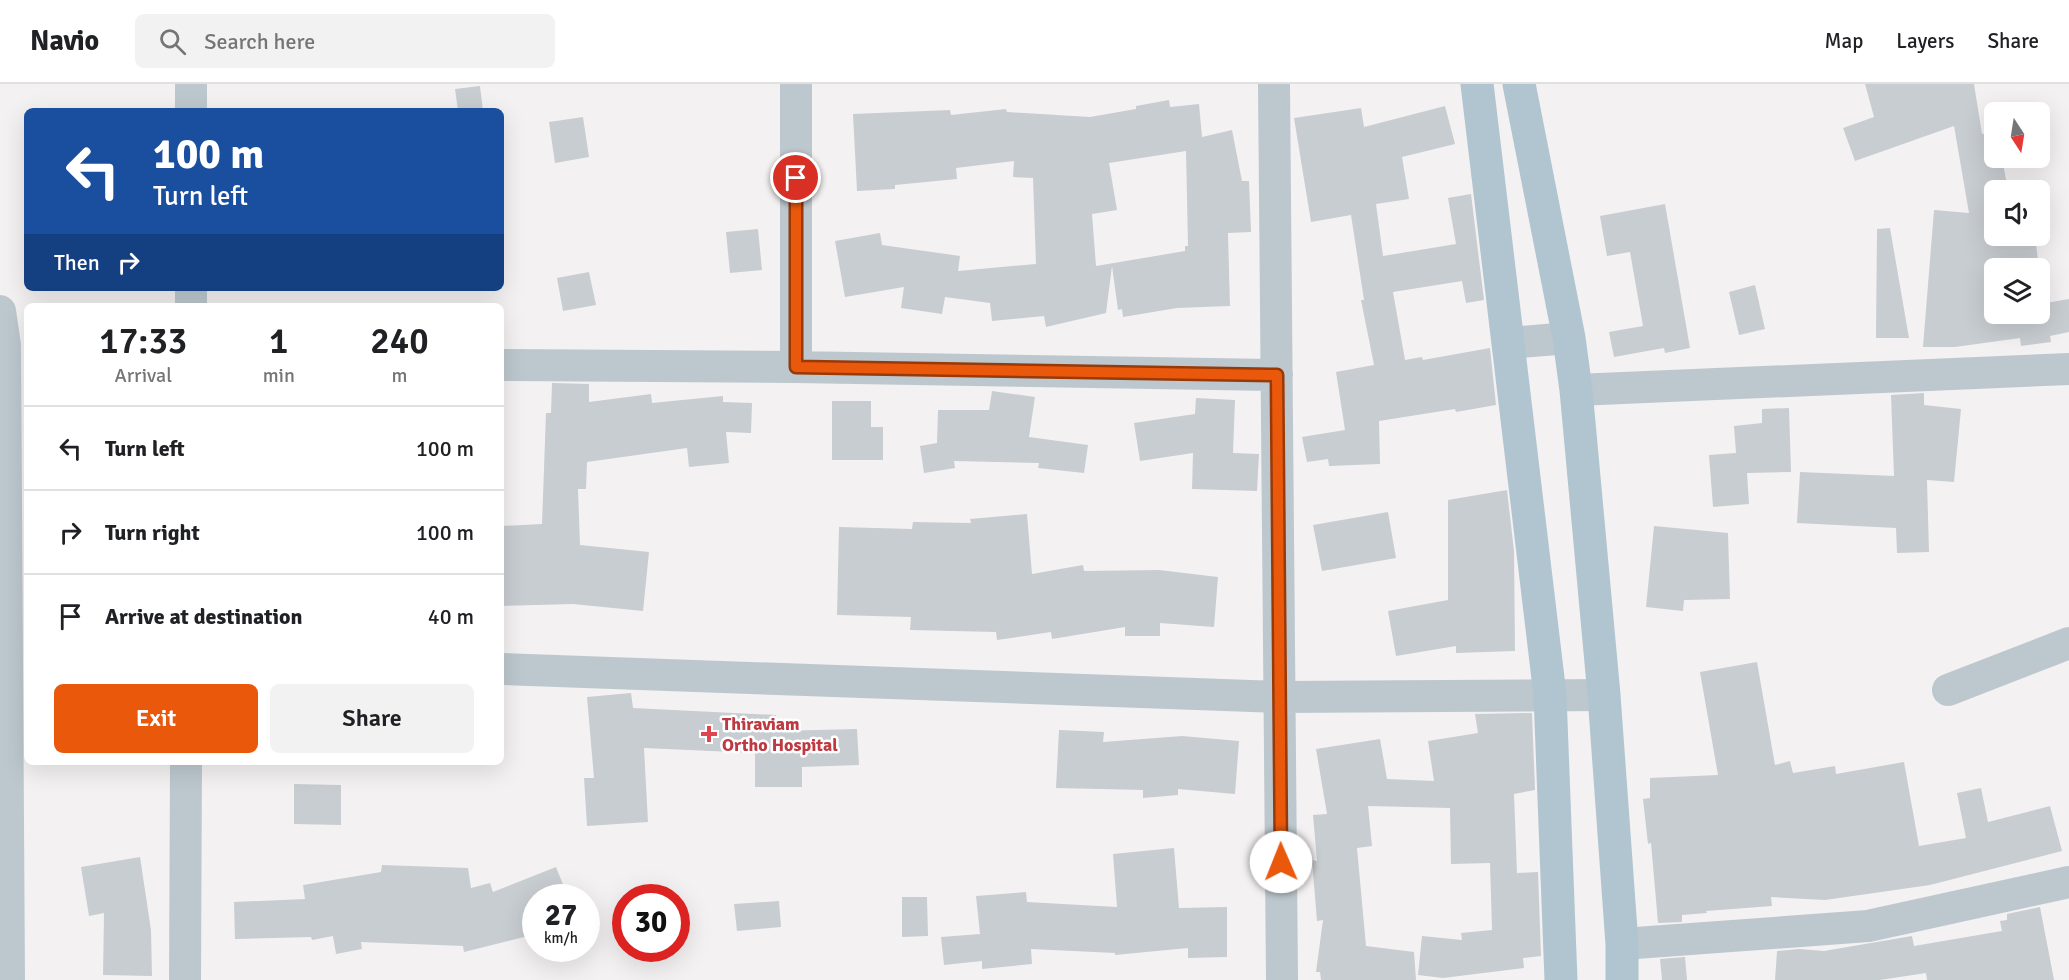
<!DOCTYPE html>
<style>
body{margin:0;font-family:Signika,sans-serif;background:#f2f2f2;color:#202124;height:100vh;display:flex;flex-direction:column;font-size:22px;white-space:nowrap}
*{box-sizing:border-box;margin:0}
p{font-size:20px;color:#757577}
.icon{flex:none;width:33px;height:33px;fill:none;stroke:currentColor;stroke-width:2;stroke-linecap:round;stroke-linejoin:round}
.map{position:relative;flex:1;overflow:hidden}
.panel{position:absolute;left:24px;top:219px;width:480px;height:462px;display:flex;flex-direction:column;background:#fff;border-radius:9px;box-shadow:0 6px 24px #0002}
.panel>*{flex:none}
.guide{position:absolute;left:24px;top:24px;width:480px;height:183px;border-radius:9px;box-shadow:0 6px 24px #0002;background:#1a4fa0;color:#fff;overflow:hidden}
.needle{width:39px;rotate:168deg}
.buttons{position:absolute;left:1984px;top:18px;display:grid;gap:12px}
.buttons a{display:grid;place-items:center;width:66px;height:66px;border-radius:9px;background:#fff;box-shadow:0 6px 24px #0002;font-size:30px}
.speed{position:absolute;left:522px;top:800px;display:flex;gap:12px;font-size:30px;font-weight:700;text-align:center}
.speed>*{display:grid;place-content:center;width:78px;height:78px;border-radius:50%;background:#fff;box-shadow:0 6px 24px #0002;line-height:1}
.speed small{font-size:15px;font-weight:400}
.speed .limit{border:9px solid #d22;background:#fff;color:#111}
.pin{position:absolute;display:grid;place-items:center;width:51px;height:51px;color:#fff;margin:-26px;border:3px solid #fff;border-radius:50%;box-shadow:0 2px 6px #0007}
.me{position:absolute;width:66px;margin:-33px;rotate:359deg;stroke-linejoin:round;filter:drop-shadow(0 0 4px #0008)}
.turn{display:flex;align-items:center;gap:21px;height:126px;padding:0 30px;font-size:27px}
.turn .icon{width:78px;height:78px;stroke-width:2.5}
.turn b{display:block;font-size:42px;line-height:51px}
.then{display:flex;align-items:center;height:57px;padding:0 30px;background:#0003;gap:12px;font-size:22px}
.eta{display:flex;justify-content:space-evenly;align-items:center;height:102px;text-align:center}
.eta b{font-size:36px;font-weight:600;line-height:42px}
.button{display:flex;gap:12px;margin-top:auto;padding:12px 30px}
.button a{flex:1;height:69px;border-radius:9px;background:#ea580c;color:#fff;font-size:24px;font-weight:600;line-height:69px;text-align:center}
.button a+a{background:#f2f2f2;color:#202124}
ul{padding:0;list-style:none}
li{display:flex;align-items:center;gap:18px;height:84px;padding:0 30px;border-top:2px solid #e0e0e0}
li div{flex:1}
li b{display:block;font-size:22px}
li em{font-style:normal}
header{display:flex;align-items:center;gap:36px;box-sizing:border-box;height:84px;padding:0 30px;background:#fff;border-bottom:2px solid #e0e0e0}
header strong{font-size:28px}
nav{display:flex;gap:33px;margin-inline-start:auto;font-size:21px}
.search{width:420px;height:54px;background:#f2f2f2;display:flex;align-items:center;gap:15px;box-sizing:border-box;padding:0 21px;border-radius:9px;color:#757577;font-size:22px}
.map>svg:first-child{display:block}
</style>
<header>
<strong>Navio</strong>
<div class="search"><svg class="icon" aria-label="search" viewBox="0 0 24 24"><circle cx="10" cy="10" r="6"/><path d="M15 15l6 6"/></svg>Search here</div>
<nav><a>Map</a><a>Layers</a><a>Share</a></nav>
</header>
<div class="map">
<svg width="2069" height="896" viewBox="0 0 2069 896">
<rect width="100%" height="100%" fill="#f4f1f2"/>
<path fill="#c8cdd1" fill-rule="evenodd" d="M 1865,0 L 1974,0 L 1982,50 L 1995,48 L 1995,74 L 2002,74 L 2008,106 L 1995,106 L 1995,152 L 2035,152 L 2039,184 L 1995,184 L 1995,230 L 2040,230 L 2040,196 L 2040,199 L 2043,199 L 2046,219 L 2069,215 L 2069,248 L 2050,252 L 2051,258 L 2021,262 L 2020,254 L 1955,263 L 1923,263 L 1934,126 L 1969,129 L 1954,42 L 1855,77 L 1843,44 L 1874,33 Z
M 480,2 L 483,27 L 458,27 L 455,5 Z
M 1169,16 L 1170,23 L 1199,20 L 1202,53 L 1232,46 L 1242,97 L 1249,97 L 1251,148 L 1228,149 L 1230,222 L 1177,224 L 1123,233 L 1122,225 L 1118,226 L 1112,182 L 1106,229 L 1046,243 L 1044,232 L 992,237 L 990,219 L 945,213 L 942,230 L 901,224 L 904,203 L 845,213 L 835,157 L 880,149 L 882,161 L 960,172 L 958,187 L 1036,180 L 1033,94 L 1013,93 L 1014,77 L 956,84 L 957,95 L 895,101 L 895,105 L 857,107 L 853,30 L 950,26 L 951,31 L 1006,25 L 1007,28 L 1090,33 L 1136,25 L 1136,22 ZM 1186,67 L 1188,162 L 1185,162 L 1185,167 L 1096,182 L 1092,130 L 1117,126 L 1109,79 Z
M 1445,22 L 1455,60 L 1402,73 L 1409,115 L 1376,120 L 1383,172 L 1456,160 L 1448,114 L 1471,110 L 1484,216 L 1466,219 L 1462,197 L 1393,208 L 1405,276 L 1422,273 L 1423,276 L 1490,264 L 1496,321 L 1456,328 L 1455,325 L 1379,337 L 1380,380 L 1329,382 L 1328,375 L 1307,378 L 1302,353 L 1345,346 L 1336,288 L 1374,281 L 1361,216 L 1364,216 L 1351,131 L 1311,138 L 1294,34 L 1361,24 L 1364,43 Z
M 583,33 L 589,73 L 555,79 L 549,38 Z
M 1665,120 L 1690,264 L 1665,269 L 1664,264 L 1614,273 L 1609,248 L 1643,242 L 1630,168 L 1607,172 L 1600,132 Z
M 1890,144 L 1909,254 L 1876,254 L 1877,145 Z
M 758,145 L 762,186 L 730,189 L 726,148 Z
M 589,188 L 596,221 L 563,227 L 557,194 Z
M 1755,201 L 1765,245 L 1739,251 L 1729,208 Z
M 552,299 L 589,300 L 589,318 L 651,310 L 652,319 L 723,312 L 723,318 L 752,319 L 751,349 L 726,348 L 729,379 L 689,383 L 687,364 L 587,378 L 586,405 L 578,405 L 580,461 L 649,468 L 643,527 L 573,520 L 501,522 L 501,442 L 542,440 L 546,329 L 551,329 Z
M 992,307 L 1035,313 L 1029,353 L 1088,361 L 1084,389 L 1038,384 L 1039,379 L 954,377 L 955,384 L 924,389 L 920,362 L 937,359 L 938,326 L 989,326 Z
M 1924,309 L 1924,321 L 1961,325 L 1954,398 L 1927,396 L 1929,468 L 1897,469 L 1896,444 L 1797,439 L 1800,388 L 1894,392 L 1891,311 Z
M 1196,314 L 1235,316 L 1233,369 L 1259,370 L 1257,407 L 1192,405 L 1193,369 L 1140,377 L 1134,339 L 1195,330 Z
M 832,317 L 871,317 L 871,343 L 883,343 L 883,376 L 832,376 Z
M 1789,324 L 1791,388 L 1747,389 L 1749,420 L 1713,423 L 1709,371 L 1736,369 L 1734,342 L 1762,339 L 1762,325 Z
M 1507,406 L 1514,467 L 1515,567 L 1456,569 L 1456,562 L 1396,572 L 1388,527 L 1448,516 L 1448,416 Z
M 1388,428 L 1396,474 L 1322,487 L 1313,441 Z
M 1027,430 L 1032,490 L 1083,481 L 1084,487 L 1159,486 L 1218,493 L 1214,543 L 1160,539 L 1160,552 L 1125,552 L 1125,543 L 1052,555 L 1051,548 L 997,556 L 996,548 L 910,546 L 911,533 L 837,531 L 839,443 L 912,445 L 913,438 L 971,439 L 970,435 Z
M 1654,442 L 1728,449 L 1730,515 L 1684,516 L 1683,527 L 1646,523 Z
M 1757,578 L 1775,681 L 1790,677 L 1793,689 L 1835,682 L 1836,690 L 1904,678 L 1919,762 L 1966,754 L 1957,709 L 1981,704 L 1988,738 L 2050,722 L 2062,767 L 1930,801 L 1825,816 L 1771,813 L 1772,822 L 1706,827 L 1707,829 L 1682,831 L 1682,838 L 1658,839 L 1651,759 L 1648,760 L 1643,715 L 1650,714 L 1650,694 L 1718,691 L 1700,588 Z
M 631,609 L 633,624 L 776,631 L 776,647 L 857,645 L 859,681 L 802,683 L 802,703 L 755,703 L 755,669 L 644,664 L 648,738 L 587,742 L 584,694 L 594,694 L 587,613 Z
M 1532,629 L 1535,706 L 1514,710 L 1517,789 L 1538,788 L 1541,872 L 1523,874 L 1524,884 L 1443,894 L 1418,891 L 1422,852 L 1462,856 L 1461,849 L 1492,846 L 1490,779 L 1451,780 L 1450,724 L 1368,722 L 1372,762 L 1357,764 L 1366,862 L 1414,868 L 1416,896 L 1321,896 L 1320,888 L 1316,888 L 1323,836 L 1317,837 L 1312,776 L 1317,777 L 1313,731 L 1327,730 L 1316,665 L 1380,655 L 1387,695 L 1434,697 L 1428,657 L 1478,649 L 1475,630 Z
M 1059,646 L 1104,648 L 1103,658 L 1182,652 L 1239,657 L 1235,710 L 1178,705 L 1178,711 L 1143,714 L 1143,706 L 1056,704 Z
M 294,700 L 341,701 L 341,741 L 294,740 Z
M 1174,764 L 1179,824 L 1227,823 L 1227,873 L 1188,874 L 1188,864 L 1115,871 L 1115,869 L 1031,865 L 1032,880 L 982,885 L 982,877 L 944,881 L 941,853 L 980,850 L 976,812 L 1026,808 L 1027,818 L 1117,823 L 1113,770 Z
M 140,773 L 151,846 L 152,892 L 103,891 L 104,829 L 89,832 L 81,783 Z
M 382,781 L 468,784 L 471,804 L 490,799 L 493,808 L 556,783 L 568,813 L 536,813 L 536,850 L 464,868 L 463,862 L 361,858 L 362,865 L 336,870 L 333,852 L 312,856 L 311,853 L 235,855 L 234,818 L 305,815 L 303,801 L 381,788 Z
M 902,813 L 927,813 L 928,852 L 902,853 Z
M 779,817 L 781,843 L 737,847 L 734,820 Z
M 2040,823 L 2054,896 L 1927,896 L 1926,889 L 1880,896 L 1775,896 L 1777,867 L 1799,865 L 1824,867 L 1912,852 L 1914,862 L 2002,847 L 2000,837 L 2007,836 L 2007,830 Z
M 1685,873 L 1687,896 L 1662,896 L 1660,875 Z"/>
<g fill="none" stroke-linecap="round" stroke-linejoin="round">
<path stroke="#bdc8ce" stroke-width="32" d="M 1274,0 L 1282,896
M 191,27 L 191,0
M 191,222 L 191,204
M 0,227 L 5,261 L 9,896
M 1508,259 L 1569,254
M 501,281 L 796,283 L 1277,291
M 796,283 L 796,0
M 1576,306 L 2069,285
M 501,585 L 1280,613 L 1604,611
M 1948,606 L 2069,559
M 1622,860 L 1868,842 L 2069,798
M 185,896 L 186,678"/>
<path stroke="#b1c5d0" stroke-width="33" d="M 1477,0 L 1550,611 L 1561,896
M 1519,0 L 1569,254 L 1576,306 L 1604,611 L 1622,860 L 1622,896"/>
</g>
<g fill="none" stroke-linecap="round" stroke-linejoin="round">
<defs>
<path id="route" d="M 796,94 L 796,283 L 1277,291 L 1281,778"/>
</defs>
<use href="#route" stroke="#983908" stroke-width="15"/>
<use href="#route" stroke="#ea580c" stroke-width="10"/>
</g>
<path fill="#e0444e" stroke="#fff" stroke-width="2" d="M706 641h6v6h6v6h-6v6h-6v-6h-6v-6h6z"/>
<g text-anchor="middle" stroke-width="5" stroke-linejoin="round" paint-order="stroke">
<g font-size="18" font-weight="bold" fill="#be3a42" stroke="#fff" text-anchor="start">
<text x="722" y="646">Thiraviam<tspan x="722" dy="21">Ortho Hospital</tspan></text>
</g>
</g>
</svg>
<div class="buttons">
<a><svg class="needle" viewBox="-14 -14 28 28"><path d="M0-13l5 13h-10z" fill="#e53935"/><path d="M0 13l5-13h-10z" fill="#757577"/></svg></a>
<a><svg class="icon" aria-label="sound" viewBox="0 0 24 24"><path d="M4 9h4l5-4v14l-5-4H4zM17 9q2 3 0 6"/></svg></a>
<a><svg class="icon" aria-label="layers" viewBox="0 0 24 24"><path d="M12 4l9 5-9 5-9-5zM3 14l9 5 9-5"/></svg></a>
</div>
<div class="speed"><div>27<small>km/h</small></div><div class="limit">30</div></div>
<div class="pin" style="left:796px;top:94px;background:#d93025"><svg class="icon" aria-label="arrive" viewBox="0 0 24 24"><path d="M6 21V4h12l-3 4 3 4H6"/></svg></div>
<svg class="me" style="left:1281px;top:778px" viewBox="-20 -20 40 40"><circle r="19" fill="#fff"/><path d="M0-13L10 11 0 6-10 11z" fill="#ea580c"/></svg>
<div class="guide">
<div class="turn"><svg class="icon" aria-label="left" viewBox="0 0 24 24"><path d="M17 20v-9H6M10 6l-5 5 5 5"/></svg><div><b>100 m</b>Turn left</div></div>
<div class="then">Then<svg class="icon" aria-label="right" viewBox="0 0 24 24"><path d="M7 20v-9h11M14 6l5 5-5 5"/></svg></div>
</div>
<section class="panel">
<div class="eta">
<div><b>17:33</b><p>Arrival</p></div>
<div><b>1</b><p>min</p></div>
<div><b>240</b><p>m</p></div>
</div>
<ul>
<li><svg class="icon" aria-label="left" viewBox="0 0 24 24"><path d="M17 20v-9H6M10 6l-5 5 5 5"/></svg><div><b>Turn left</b></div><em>100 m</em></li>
<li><svg class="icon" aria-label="right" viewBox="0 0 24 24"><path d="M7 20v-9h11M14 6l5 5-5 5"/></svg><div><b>Turn right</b></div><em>100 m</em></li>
<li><svg class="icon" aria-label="arrive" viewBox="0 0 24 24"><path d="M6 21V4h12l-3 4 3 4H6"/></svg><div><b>Arrive at destination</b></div><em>40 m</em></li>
</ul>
<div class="button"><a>Exit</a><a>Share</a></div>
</section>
</div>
